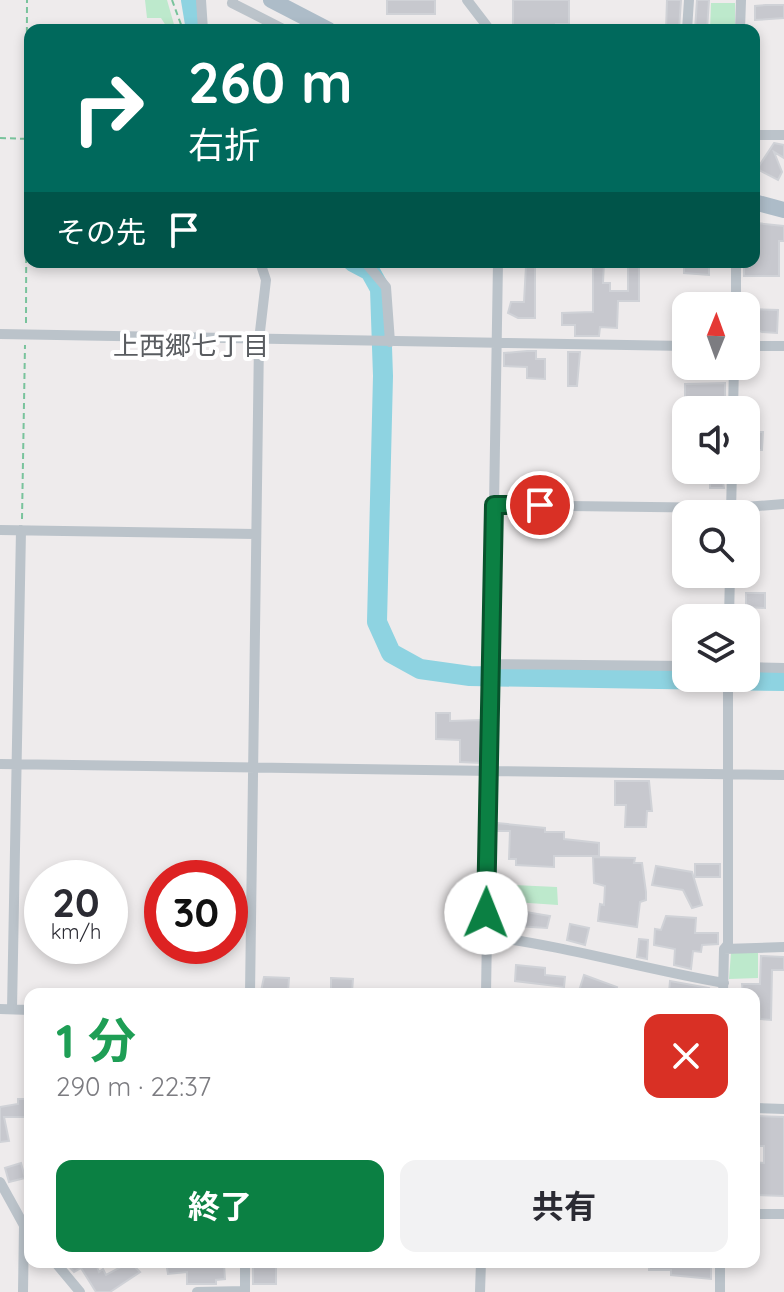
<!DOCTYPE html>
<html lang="ja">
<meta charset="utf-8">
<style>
body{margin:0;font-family:Quicksand,"Noto Sans JP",sans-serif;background:#f2f2f3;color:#2b2b33;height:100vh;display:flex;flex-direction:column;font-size:30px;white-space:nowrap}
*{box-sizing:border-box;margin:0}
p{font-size:26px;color:#7c7c81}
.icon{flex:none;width:44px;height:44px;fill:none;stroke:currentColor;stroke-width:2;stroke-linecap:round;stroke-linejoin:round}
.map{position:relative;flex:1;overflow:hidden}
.sheet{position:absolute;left:24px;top:988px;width:736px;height:280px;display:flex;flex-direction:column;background:#fff;border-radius:16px;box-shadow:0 4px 12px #0003}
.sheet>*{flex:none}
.top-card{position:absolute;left:24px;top:24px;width:736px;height:244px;border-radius:16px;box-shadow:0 4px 12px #0003;background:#00695c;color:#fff;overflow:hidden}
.needle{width:52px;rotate:1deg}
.controls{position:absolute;left:672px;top:292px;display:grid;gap:16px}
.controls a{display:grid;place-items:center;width:88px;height:88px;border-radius:16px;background:#fff;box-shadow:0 4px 12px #0003;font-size:40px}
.speed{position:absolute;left:24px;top:860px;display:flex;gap:16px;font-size:40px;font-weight:700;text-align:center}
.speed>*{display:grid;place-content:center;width:104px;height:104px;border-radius:50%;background:#fff;box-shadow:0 4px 12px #0003;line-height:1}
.speed small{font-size:20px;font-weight:400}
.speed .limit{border:12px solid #d22;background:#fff;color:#111}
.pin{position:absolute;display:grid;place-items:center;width:68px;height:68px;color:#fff;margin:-34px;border:4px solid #fff;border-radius:50%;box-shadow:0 2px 8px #0007}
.me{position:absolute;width:88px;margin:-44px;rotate:1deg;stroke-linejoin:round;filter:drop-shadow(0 0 6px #0008)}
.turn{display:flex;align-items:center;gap:28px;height:168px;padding:0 32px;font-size:36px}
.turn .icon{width:104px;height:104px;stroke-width:2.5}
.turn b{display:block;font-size:56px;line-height:68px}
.then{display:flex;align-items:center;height:76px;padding:0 32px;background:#0003;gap:16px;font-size:30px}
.round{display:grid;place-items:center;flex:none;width:84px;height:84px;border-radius:16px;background:#f2f2f3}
.summary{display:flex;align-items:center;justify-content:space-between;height:136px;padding:0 32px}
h1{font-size:48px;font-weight:700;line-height:60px;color:#1e9e55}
.button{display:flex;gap:16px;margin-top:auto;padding:16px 32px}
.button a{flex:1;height:92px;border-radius:16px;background:#0b8043;color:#fff;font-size:32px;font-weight:700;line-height:92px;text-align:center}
.button a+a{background:#f2f2f3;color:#2b2b33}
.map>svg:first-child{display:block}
</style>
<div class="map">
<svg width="784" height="1292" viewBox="0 0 784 1292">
<rect width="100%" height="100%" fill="#eeebec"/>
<path fill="#bde9cc" d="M 145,0 L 167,0 L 175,28 L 168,29 L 161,18 L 147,18 Z
M 711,3 L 735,3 L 735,30 L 710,30 Z
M 495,884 L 557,887 L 558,905 L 514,902 L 513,936 L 492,934 Z
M 731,953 L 758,953 L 758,978 L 729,979 Z"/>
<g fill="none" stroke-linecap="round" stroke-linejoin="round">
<path stroke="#8ed3e1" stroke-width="20" d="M 191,0 L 196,30
M 353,262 L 370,271 L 380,289 L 383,376 L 377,622 L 391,653 L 420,669 L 470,676 L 784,681"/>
</g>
<path fill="#c7c8ce" stroke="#d0d2d7" stroke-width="2" d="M 387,0 L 435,0 L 435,14 L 387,14 Z
M 513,0 L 569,0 L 569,24 L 556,24 L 556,30 L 513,29 Z
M 667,0 L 681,0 L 679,30 L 666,30 Z
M 697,0 L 709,0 L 707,30 L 695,30 Z
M 766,5 L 784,5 L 784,18 L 755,20 L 755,6 Z
M 774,143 L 784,145 L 784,158 L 774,152 L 782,172 L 778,180 L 757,169 Z
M 756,223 L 784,226 L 784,241 L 779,241 L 779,276 L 744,276 L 744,262 L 754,262 Z
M 593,262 L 604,262 L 603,283 L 610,283 L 610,291 L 628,291 L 628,262 L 639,262 L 639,301 L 618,301 L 617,328 L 600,327 L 599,336 L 575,336 L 575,325 L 562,325 L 562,313 L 593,312 Z
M 684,262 L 709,262 L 709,275 L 684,273 Z
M 526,266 L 535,266 L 535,318 L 518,318 L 508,313 L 511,302 L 524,302 Z
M 746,309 L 778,310 L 777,333 L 762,332 L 746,325 Z
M 527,351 L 536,351 L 536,359 L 545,359 L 545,379 L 527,378 L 527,367 L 504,366 L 504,353 Z
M 568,352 L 580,352 L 577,386 L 568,386 Z
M 725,383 L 725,400 L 685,399 L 685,384 Z
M 746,432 L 763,432 L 762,450 L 746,450 Z
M 689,470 L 721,470 L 724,488 L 710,488 L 710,479 L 689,479 Z
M 746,593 L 765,593 L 765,608 L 746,607 Z
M 436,713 L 450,713 L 450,721 L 482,720 L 482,763 L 460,762 L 460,740 L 436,739 Z
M 615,781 L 649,781 L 652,811 L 647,811 L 646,827 L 625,827 L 626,805 L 615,805 Z
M 497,823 L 545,828 L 545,832 L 564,832 L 564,839 L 599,843 L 599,856 L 554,856 L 554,867 L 516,865 L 516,859 L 509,859 L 510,831 L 497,831 Z
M 593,857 L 635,858 L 634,863 L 642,863 L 646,892 L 646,900 L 640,902 L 637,927 L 598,921 L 600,904 L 604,905 L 605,886 L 594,883 Z
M 695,864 L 720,864 L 720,877 L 695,877 Z
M 656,866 L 692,872 L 702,905 L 692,908 L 683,890 L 652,885 Z
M 520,911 L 550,916 L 547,928 L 516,926 Z
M 666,916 L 696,918 L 695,933 L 718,933 L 718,944 L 702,945 L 701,952 L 693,951 L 691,969 L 674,965 L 675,949 L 654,945 L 655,929 L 661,930 Z
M 570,924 L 589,928 L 585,945 L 567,940 Z
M 639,939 L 648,940 L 647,959 L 637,957 Z
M 761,956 L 784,957 L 784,970 L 772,970 L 771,1020 L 760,1019 L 759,998 L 743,994 L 742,984 L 760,984 Z
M 516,965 L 545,968 L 545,975 L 565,977 L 564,987 L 515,981 Z
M 584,975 L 617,987 L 615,994 L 578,994 Z
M 264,977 L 289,978 L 288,992 L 261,991 Z
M 331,978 L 353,979 L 352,992 L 331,991 Z
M 670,981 L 709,988 L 708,994 L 669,993 Z
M 18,1099 L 30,1099 L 30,1117 L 4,1117 L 9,1141 L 0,1142 L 0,1107 L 18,1104 Z
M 754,1116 L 784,1117 L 784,1196 L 754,1195 L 754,1162 L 764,1163 L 764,1146 L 757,1146 L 757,1133 L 754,1133 Z
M 21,1163 L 25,1178 L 9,1182 L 5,1168 Z
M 65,1262 L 95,1262 L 99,1272 L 103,1269 L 106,1275 L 130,1262 L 140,1272 L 110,1292 L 96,1292 L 81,1268 L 74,1272 Z
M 166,1262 L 224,1264 L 225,1279 L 216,1280 L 216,1284 L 187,1284 L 187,1272 L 168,1274 Z
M 253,1262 L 276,1262 L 276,1284 L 253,1284 Z
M 649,1262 L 711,1262 L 711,1279 L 671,1275 L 671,1270 L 649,1270 Z"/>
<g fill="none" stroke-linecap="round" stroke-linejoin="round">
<path stroke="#79c39c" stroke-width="2" stroke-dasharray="6 4" stroke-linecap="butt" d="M 172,0 L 183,30
M 0,138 L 30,139
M 26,323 L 27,0
M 22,519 L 25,345"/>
<path stroke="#bbc3ca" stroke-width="10" d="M 201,0 L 203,30
M 233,0 L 232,3 L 285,30
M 467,0 L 490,30
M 687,30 L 689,0
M 740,30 L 741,0
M 754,135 L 784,135
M 365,262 L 386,287 L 390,342
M 736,262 L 736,306
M 0,334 L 686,346
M 746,346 L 784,346
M 733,410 L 734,366
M 494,505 L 731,508 L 784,504
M 731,512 L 732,470
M 0,530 L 255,534
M 729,618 L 730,574
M 491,664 L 686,666
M 746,667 L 784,668
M 0,764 L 784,775
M 486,936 C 566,946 644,969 724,983
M 724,949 L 784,947
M 250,994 L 259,340 L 266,280 L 260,262
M 486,994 L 498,262
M 723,994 L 724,949 L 728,944 L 728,678
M 0,1009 L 30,1010
M 12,1009 L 21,530
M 754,1108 L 784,1109
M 0,1182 L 26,1229
M 754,1214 L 784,1214
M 55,1262 L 80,1292
M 23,1292 L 24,1226
M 197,1292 L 245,1291
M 245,1292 L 245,1262
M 480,1292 L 481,1262
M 720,1292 L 720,1262"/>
<path stroke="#adbcc8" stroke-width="16" d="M 271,0 L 329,30
M 754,202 L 784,210"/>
</g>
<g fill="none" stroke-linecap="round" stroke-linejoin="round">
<defs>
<path id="route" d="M 486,913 L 494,505 L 540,505"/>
</defs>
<use href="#route" stroke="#07532c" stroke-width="20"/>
<use href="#route" stroke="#0b8043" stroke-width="14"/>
</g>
<g text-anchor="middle" stroke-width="8" stroke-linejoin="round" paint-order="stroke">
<g font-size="26" fill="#595c60" stroke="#fff">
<text x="191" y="355">上西郷七丁目</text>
</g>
</g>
</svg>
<div class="controls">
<a><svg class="needle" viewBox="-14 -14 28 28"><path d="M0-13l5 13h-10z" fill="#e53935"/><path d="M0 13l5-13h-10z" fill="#7c7c81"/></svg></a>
<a><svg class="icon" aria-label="sound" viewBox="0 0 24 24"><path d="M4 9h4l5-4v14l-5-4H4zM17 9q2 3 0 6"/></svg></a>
<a><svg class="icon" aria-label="search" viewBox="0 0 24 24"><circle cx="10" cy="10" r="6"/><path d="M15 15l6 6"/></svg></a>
<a><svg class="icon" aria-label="layers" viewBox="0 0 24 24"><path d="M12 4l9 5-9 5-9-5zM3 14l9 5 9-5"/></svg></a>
</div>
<div class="speed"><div>20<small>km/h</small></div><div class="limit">30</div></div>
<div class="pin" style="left:540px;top:505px;background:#d93025"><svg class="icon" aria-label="arrive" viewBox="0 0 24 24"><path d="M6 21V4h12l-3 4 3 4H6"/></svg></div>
<svg class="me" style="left:486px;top:913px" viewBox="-20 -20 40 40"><circle r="19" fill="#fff"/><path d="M0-13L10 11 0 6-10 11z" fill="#0b8043"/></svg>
<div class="top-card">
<div class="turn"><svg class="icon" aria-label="right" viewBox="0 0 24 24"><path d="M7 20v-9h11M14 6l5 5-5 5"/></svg><div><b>260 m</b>右折</div></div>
<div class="then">その先<svg class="icon" aria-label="arrive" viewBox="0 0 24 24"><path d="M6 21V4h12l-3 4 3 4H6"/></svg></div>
</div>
<section class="sheet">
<div class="summary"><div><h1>1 分</h1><p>290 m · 22:37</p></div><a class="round" style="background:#d93025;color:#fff"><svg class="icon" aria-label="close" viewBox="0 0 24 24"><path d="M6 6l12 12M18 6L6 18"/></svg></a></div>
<div class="button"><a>終了</a><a>共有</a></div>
</section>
</div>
